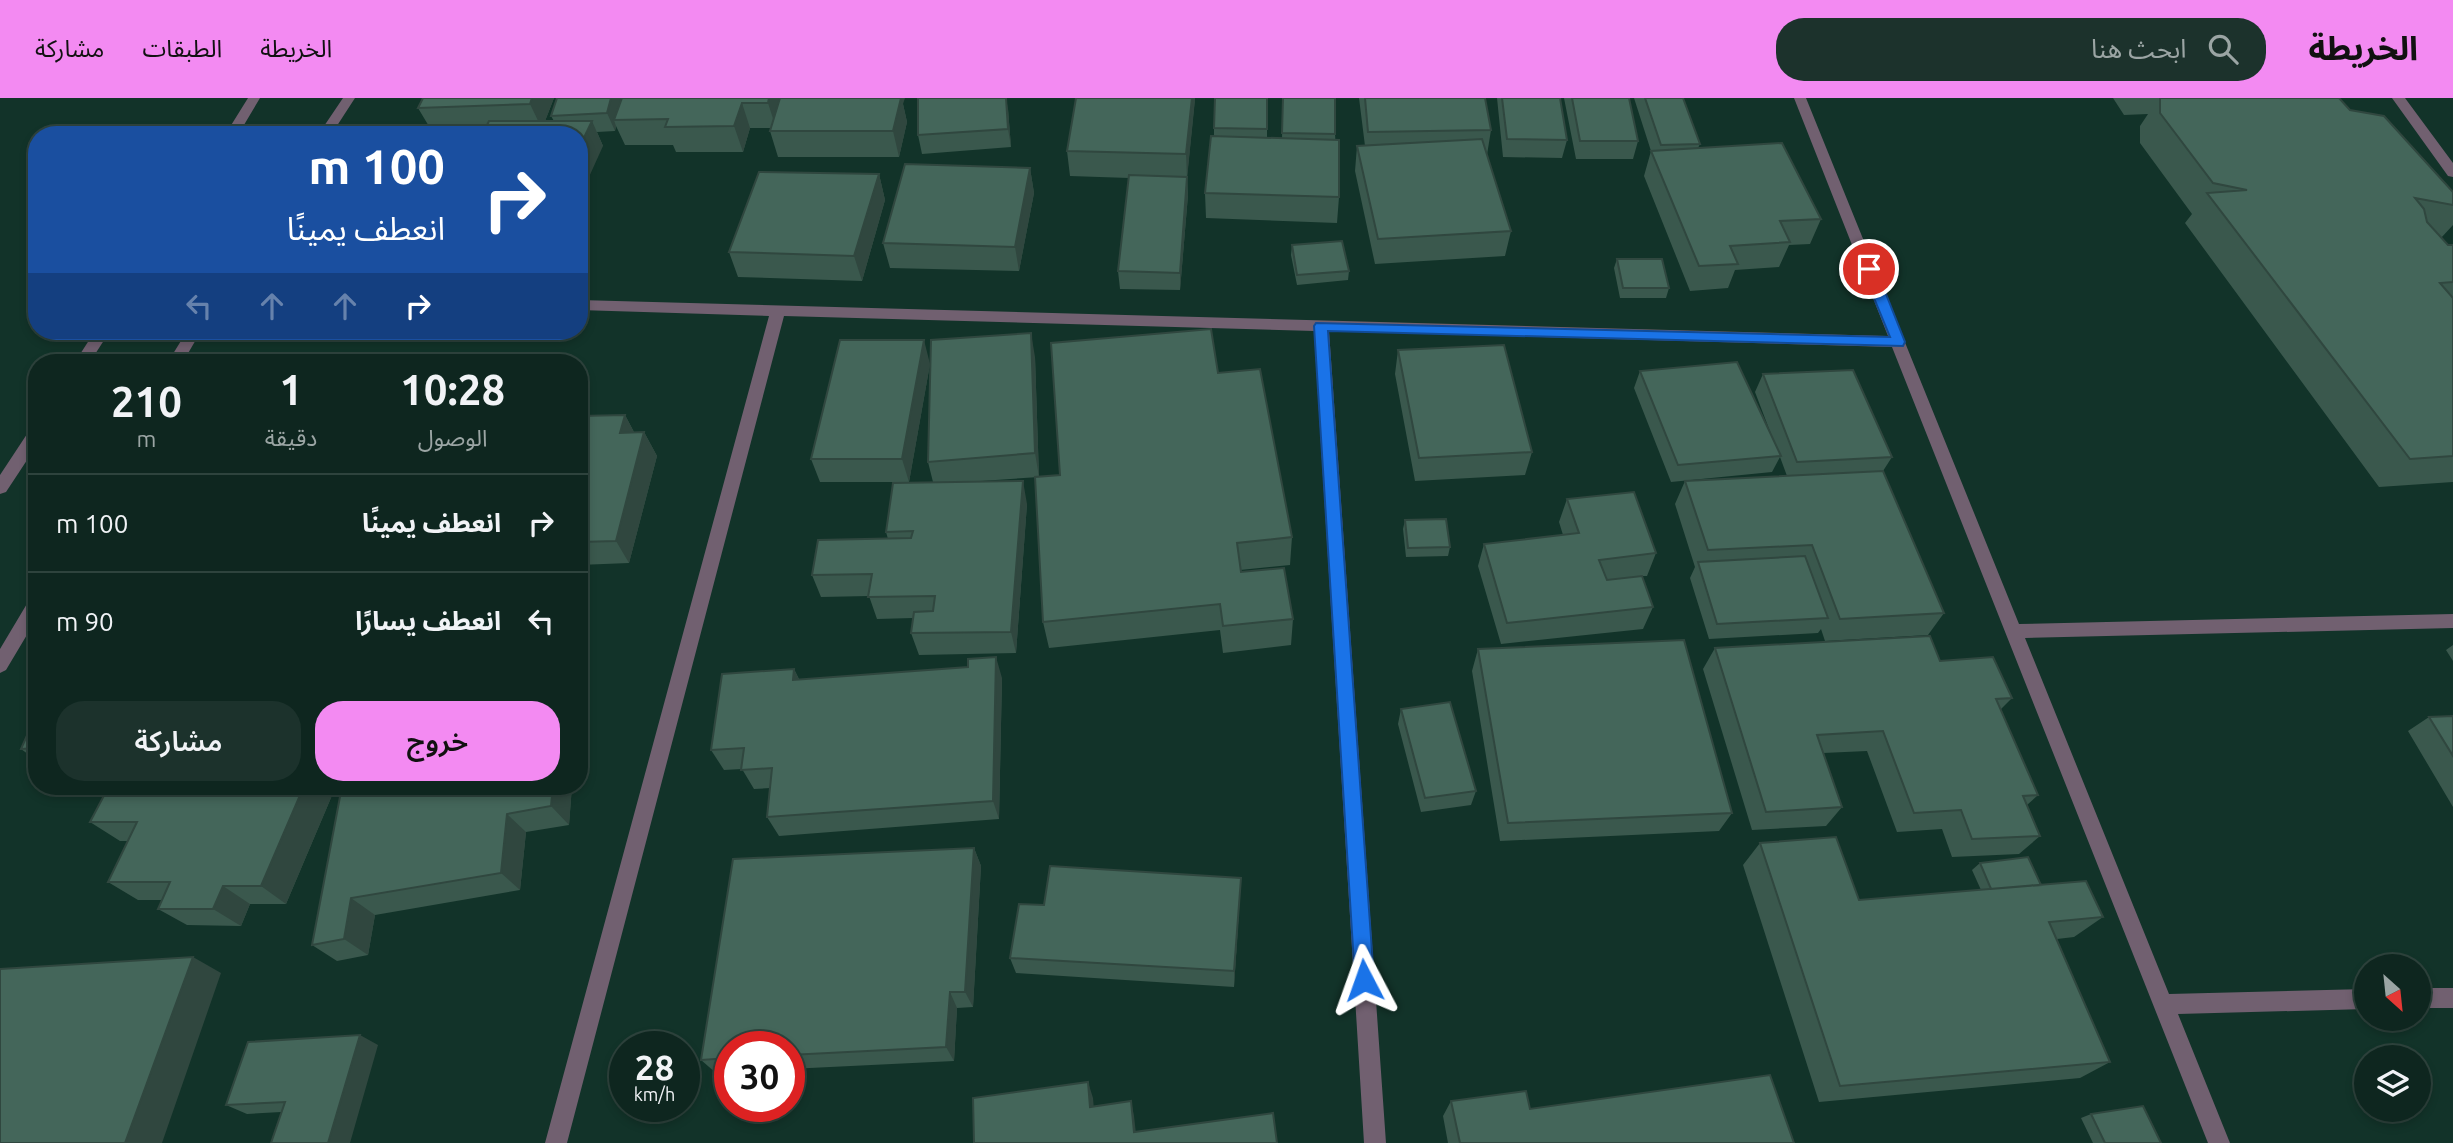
<!DOCTYPE html>
<html lang="ar">
<meta charset="utf-8">
<style>
body{margin:0;font-family:Ubuntu,"Noto Sans Arabic",sans-serif;background:#1c322c;color:#f1f3f6;direction:rtl;height:100vh;display:flex;flex-direction:column;font-size:26px;white-space:nowrap}
*{box-sizing:border-box;margin:0}
p{font-size:23px;color:#9ba5a4}
.icon{flex:none;width:38px;height:38px;fill:none;stroke:currentColor;stroke-width:2;stroke-linecap:round;stroke-linejoin:round}
.map{position:relative;flex:1;overflow:hidden;direction:ltr}
.drawer{position:absolute;left:28px;top:256px;width:560px;height:441px;display:flex;flex-direction:column;background:#0e261f;border-radius:28px;box-shadow:0 4px 10px #0003,0 0 0 2px #2e433d;direction:rtl}
.drawer>*{flex:none}
.guide{position:absolute;left:28px;top:28px;width:560px;height:214px;border-radius:28px;box-shadow:0 4px 10px #0003,0 0 0 2px #2e433d;direction:rtl;background:#1a4fa0;color:#fff;overflow:hidden}
.needle{width:46px;rotate:153deg}
.tools{position:absolute;left:2354px;top:856px;display:grid;gap:14px}
.tools a{display:grid;place-items:center;width:77px;height:77px;border-radius:50%;background:#0e261f;box-shadow:0 4px 10px #0003,0 0 0 2px #2e433d;font-size:35px}
.speed{position:absolute;left:609px;top:933px;display:flex;gap:14px;font-size:35px;font-weight:700;text-align:center}
.speed>*{display:grid;place-content:center;width:91px;height:91px;border-radius:50%;background:#0e261f;box-shadow:0 4px 10px #0003,0 0 0 2px #2e433d;line-height:1}
.speed small{font-size:18px;font-weight:400}
.speed .limit{border:10px solid #d22;background:#fff;color:#111}
.pin{position:absolute;display:grid;place-items:center;width:60px;height:60px;color:#fff;margin:-30px;border:4px solid #fff;border-radius:50%;box-shadow:0 2px 7px #0007}
.me{position:absolute;width:77px;margin:-38px;rotate:356deg;stroke-linejoin:round;filter:drop-shadow(0 0 5px #0008)}
.turn{display:flex;align-items:center;gap:24px;height:147px;padding:0 28px;font-size:32px}
.turn .icon{width:91px;height:91px;stroke-width:2.5}
.turn b{display:block;font-size:49px;line-height:60px}
.lanes{display:flex;align-items:center;height:66px;padding:0 28px;background:#0003;justify-content:center;gap:35px;direction:ltr}
.lanes .off{opacity:.35}
.eta{display:flex;justify-content:space-evenly;align-items:center;height:119px;text-align:center}
.eta b{font-size:42px;font-weight:600;line-height:49px}
.cta{display:flex;gap:14px;margin-top:auto;padding:14px 28px}
.cta a{flex:1;height:80px;border-radius:28px;background:#f38af2;color:#111;font-size:28px;font-weight:600;line-height:80px;text-align:center}
.cta a+a{background:#1c322c;color:#f1f3f6}
ul{padding:0;list-style:none}
li{display:flex;align-items:center;gap:21px;height:98px;padding:0 28px;border-top:2px solid #2e433d}
li div{flex:1}
li b{display:block;font-size:26px}
li em{font-style:normal}
header{display:flex;align-items:center;gap:42px;box-sizing:border-box;height:98px;padding:0 35px;background:#f38af2;color:#111}
header strong{font-size:33px}
nav{display:flex;gap:38px;margin-inline-start:auto;font-size:24px}
.search{width:490px;height:63px;background:#1c322c;display:flex;align-items:center;gap:18px;box-sizing:border-box;padding:0 24px;border-radius:28px;color:#9ba5a4;font-size:26px}
.map>svg:first-child{display:block}
</style>
<header>
<strong>الخريطة</strong>
<div class="search"><svg class="icon" aria-label="search" viewBox="0 0 24 24"><circle cx="10" cy="10" r="6"/><path d="M15 15l6 6"/></svg>ابحث هنا</div>
<nav><a>الخريطة</a><a>الطبقات</a><a>مشاركة</a></nav>
</header>
<div class="map">
<svg width="2453" height="1045" viewBox="0 0 2453 1045">
<rect width="100%" height="100%" fill="#123329"/>
<g fill="none" stroke-linecap="round" stroke-linejoin="round">
<path fill="#716070" fill-rule="evenodd" d="M 248,0 L 260,0 L 238,37 L 225,37 Z
M 343,0 L 355,0 L 331,37 L 318,37 Z
M 1794,0 L 1806,0 L 2019,526 L 2453,516 L 2453,530 L 2025,540 L 2169,896 L 2366,891 L 2366,911 L 2178,916 L 2230,1045 L 2208,1045 L 1892,249 L 1329,233 L 1386,1045 L 1364,1045 L 1314,233 L 784,218 L 567,1045 L 545,1045 L 769,218 L 579,212 L 579,202 L 1888,238 Z
M 2392,0 L 2405,0 L 2453,65 L 2453,79 L 2448,78 Z
M 95,233 L 110,233 L 90,264 L 75,264 Z
M 187,233 L 201,233 L 183,264 L 168,264 Z
M 37,328 L 37,347 L 6,394 L 0,396 L 0,377 L 31,330 Z
M 37,497 L 37,520 L 6,572 L 0,575 L 0,551 L 31,499 Z
M 2418,890 L 2453,890 L 2453,910 L 2418,910 Z"/>
</g>
<path fill="#3a584d" d="M 423,0 L 554,0 L 545,23 L 554,23 L 551,18 L 557,0 L 903,6 L 907,24 L 899,59 L 778,59 L 770,33 L 771,30 L 750,30 L 743,54 L 676,54 L 673,47 L 625,47 L 616,28 L 615,33 L 597,34 L 603,48 L 484,33 L 433,35 L 418,10 Z
M 1076,0 L 1195,0 L 1187,79 L 1188,97 L 1180,192 L 1120,191 L 1118,173 L 1129,80 L 1070,78 L 1067,53 Z
M 1267,0 L 1267,40 L 1282,40 L 1283,0 L 1335,36 L 1339,99 L 1337,125 L 1206,120 L 1205,95 L 1214,38 L 1214,30 Z
M 1359,0 L 1485,0 L 1491,32 L 1487,57 L 1511,133 L 1505,158 L 1375,166 L 1355,73 L 1357,48 L 1365,48 Z
M 1497,0 L 1560,0 L 1567,42 L 1562,60 L 1503,59 Z
M 1564,0 L 1629,0 L 1638,43 L 1633,61 L 1576,61 Z
M 1634,0 L 1683,0 L 1700,46 L 1698,50 L 1821,121 L 1810,146 L 1789,147 L 1779,169 L 1735,172 L 1728,190 L 1690,193 L 1644,78 L 1651,53 Z
M 2113,0 L 2339,0 L 2350,12 L 2453,94 L 2453,127 L 2441,140 L 2448,147 L 2453,147 L 2453,384 L 2379,389 L 2185,125 L 2192,116 L 2140,45 L 2140,28 L 2148,16 L 2124,17 Z
M 1008,11 L 1011,49 L 922,56 L 918,37 Z
M 1030,70 L 1034,95 L 1019,173 L 890,170 L 883,145 Z
M 879,76 L 885,102 L 862,183 L 738,179 L 729,154 Z
M 1292,147 L 1349,173 L 1348,182 L 1297,187 L 1291,157 Z
M 1617,161 L 1669,190 L 1666,200 L 1620,200 L 1614,170 Z
M 1398,252 L 1532,354 L 1525,377 L 1415,383 L 1395,276 Z
M 1035,259 L 1039,379 L 981,383 L 1027,406 L 1016,555 L 919,557 L 911,535 L 913,520 L 877,521 L 869,498 L 821,499 L 812,477 L 888,441 L 886,434 L 933,384 L 928,364 Z
M 930,266 L 909,384 L 820,384 L 811,361 Z
M 1640,273 L 1774,344 L 1755,294 L 1763,276 L 1892,359 L 1883,373 L 1944,515 L 1928,537 L 1825,543 L 1821,531 L 1818,535 L 1709,541 L 1690,480 L 1695,469 L 1675,406 L 1685,383 L 1787,378 L 1780,359 L 1772,374 L 1671,384 L 1634,290 Z
M 1218,275 L 1292,439 L 1290,467 L 1240,472 L 1241,474 L 1293,521 L 1291,547 L 1223,555 L 1220,532 L 1049,550 L 1043,524 L 1060,377 Z
M 625,317 L 634,334 L 644,334 L 657,358 L 629,465 L 579,467 L 579,318 Z
M 1567,401 L 1656,455 L 1647,478 L 1642,478 L 1653,509 L 1643,531 L 1501,546 L 1478,468 L 1484,446 L 1563,437 L 1559,424 Z
M 1405,422 L 1450,449 L 1448,458 L 1406,459 L 1403,431 Z
M 2453,547 L 2453,563 L 2446,552 Z
M 1715,550 L 1940,563 L 2012,600 L 2000,612 L 2038,697 L 2027,707 L 2040,738 L 2019,756 L 1952,759 L 1942,731 L 1897,734 L 1867,653 L 1823,655 L 1842,709 L 1826,728 L 1752,732 L 1703,571 Z
M 1478,551 L 1732,715 L 1719,733 L 1500,743 L 1472,573 Z
M 794,571 L 799,581 L 1002,580 L 999,721 L 779,738 L 767,719 L 770,690 L 754,691 L 742,671 L 724,672 L 711,652 Z
M 1401,611 L 1476,693 L 1471,707 L 1421,714 L 1398,626 Z
M 37,615 L 37,658 L 32,659 L 21,651 Z
M 2453,618 L 2453,709 L 2408,633 L 2429,619 Z
M 109,688 L 336,688 L 286,806 L 250,806 L 241,828 L 187,827 L 158,811 L 162,802 L 138,802 L 108,784 L 128,743 L 120,743 L 90,724 Z
M 342,688 L 572,688 L 569,727 L 526,734 L 520,792 L 375,817 L 368,857 L 337,863 L 312,847 Z
M 1760,745 L 1859,802 L 1981,792 L 1972,772 L 1980,765 L 2041,787 L 2103,819 L 2074,839 L 2057,841 L 2110,964 L 2080,980 L 1819,1004 L 1743,767 Z
M 974,750 L 981,768 L 973,909 L 957,910 L 954,963 L 789,971 L 789,948 L 730,948 L 730,975 L 716,975 L 701,962 Z
M 1241,780 L 1234,889 L 1016,875 L 1010,860 L 1044,807 Z
M 378,947 L 281,1014 L 247,1016 L 226,1007 Z
M 1451,1003 L 1530,1011 L 1794,1045 L 1448,1045 L 1443,1018 Z
M 2091,1016 L 2161,1045 L 2093,1045 L 2081,1020 Z"/>
<path fill="#30473f" d="M 532,0 L 554,0 L 542,31 L 530,6 Z
M 611,0 L 624,0 L 614,22 L 616,28 L 615,33 L 607,15 Z
M 769,0 L 785,0 L 776,30 L 768,5 Z
M 894,0 L 905,0 L 903,6 L 907,24 L 899,59 L 893,33 Z
M 1006,0 L 1008,11 L 1011,49 L 1008,31 Z
M 1192,0 L 1195,0 L 1195,2 L 1187,81 L 1186,56 Z
M 742,5 L 750,30 L 743,54 L 734,28 Z
M 592,23 L 603,48 L 579,101 L 579,50 Z
M 1030,70 L 1034,95 L 1019,173 L 1015,149 Z
M 879,76 L 885,102 L 862,183 L 854,158 Z
M 1187,79 L 1188,97 L 1180,192 L 1180,175 Z
M 1031,235 L 1035,259 L 1039,379 L 1035,355 Z
M 924,242 L 930,266 L 909,384 L 902,361 Z
M 625,317 L 637,340 L 620,335 Z
M 644,334 L 657,358 L 629,465 L 616,443 Z
M 1023,383 L 1027,406 L 1016,555 L 1011,534 Z
M 996,559 L 1002,580 L 999,721 L 993,703 Z
M 794,571 L 804,592 L 793,582 Z
M 304,688 L 336,688 L 286,806 L 261,788 Z
M 553,688 L 572,688 L 569,727 L 551,708 Z
M 507,716 L 526,734 L 520,792 L 501,775 Z
M 974,750 L 981,768 L 973,909 L 965,894 Z
M 1241,780 L 1240,797 L 1234,889 L 1234,873 Z
M 223,788 L 250,806 L 241,828 L 213,811 Z
M 351,800 L 375,817 L 368,857 L 344,841 Z
M 193,859 L 221,875 L 162,1045 L 125,1045 Z
M 950,894 L 957,910 L 954,963 L 946,949 Z
M 360,937 L 378,947 L 350,1045 L 328,1045 Z
M 1088,984 L 1093,1000 L 1095,1024 L 1090,1009 Z
M 1131,1003 L 1134,1018 L 1137,1045 L 1134,1034 Z"/>
<path fill="#44665a" stroke="#30473f" stroke-width="2" d="M 423,0 L 532,0 L 530,6 L 418,10 Z
M 557,0 L 611,0 L 607,15 L 551,18 Z
M 622,0 L 769,0 L 768,5 L 742,5 L 734,28 L 665,29 L 668,21 L 614,22 Z
M 780,0 L 901,0 L 893,33 L 770,33 Z
M 918,0 L 1006,0 L 1008,31 L 918,37 Z
M 1076,0 L 1192,0 L 1186,56 L 1067,53 Z
M 1215,0 L 1267,0 L 1267,31 L 1214,30 Z
M 1283,0 L 1335,0 L 1335,36 L 1282,35 Z
M 1365,0 L 1485,0 L 1491,32 L 1368,34 Z
M 1502,0 L 1560,0 L 1567,42 L 1507,41 Z
M 1572,0 L 1629,0 L 1638,43 L 1580,43 Z
M 1645,0 L 1683,0 L 1700,46 L 1661,47 Z
M 2160,0 L 2339,0 L 2350,12 L 2384,18 L 2453,94 L 2453,107 L 2415,100 L 2424,111 L 2427,124 L 2448,147 L 2453,147 L 2453,184 L 2440,185 L 2453,200 L 2453,358 L 2410,361 L 2207,95 L 2247,92 L 2213,85 L 2160,15 Z
M 489,23 L 592,23 L 579,50 L 579,37 L 482,37 Z
M 1211,38 L 1339,42 L 1339,99 L 1205,95 Z
M 1482,41 L 1511,133 L 1378,141 L 1357,48 Z
M 1782,45 L 1821,121 L 1780,123 L 1790,144 L 1730,148 L 1738,166 L 1699,168 L 1651,53 Z
M 905,66 L 1030,70 L 1015,149 L 883,145 Z
M 759,74 L 879,76 L 854,158 L 729,154 Z
M 1129,77 L 1187,79 L 1180,175 L 1118,173 Z
M 1342,143 L 1349,173 L 1297,177 L 1292,147 Z
M 1617,161 L 1662,161 L 1669,190 L 1623,190 Z
M 1211,231 L 1218,275 L 1260,271 L 1292,439 L 1237,445 L 1241,474 L 1284,470 L 1293,521 L 1223,528 L 1220,506 L 1043,524 L 1035,379 L 1060,377 L 1051,245 Z
M 1031,235 L 1035,355 L 928,364 L 931,242 Z
M 840,242 L 924,242 L 902,361 L 811,361 Z
M 1504,247 L 1532,354 L 1419,360 L 1398,252 Z
M 1737,264 L 1781,358 L 1678,367 L 1640,273 Z
M 1853,272 L 1892,359 L 1797,364 L 1763,276 Z
M 625,317 L 620,335 L 644,334 L 616,443 L 579,444 L 579,318 Z
M 1883,373 L 1944,515 L 1840,521 L 1812,447 L 1708,452 L 1685,383 Z
M 1023,383 L 1011,534 L 911,535 L 914,514 L 933,513 L 935,498 L 868,499 L 872,476 L 812,477 L 818,442 L 911,440 L 913,433 L 886,434 L 893,385 Z
M 1634,394 L 1656,455 L 1599,462 L 1607,482 L 1642,478 L 1653,509 L 1507,525 L 1484,446 L 1579,435 L 1567,401 Z
M 1446,421 L 1450,449 L 1408,450 L 1405,422 Z
M 1805,458 L 1828,520 L 1717,526 L 1698,464 Z
M 1930,538 L 1940,563 L 1993,559 L 2012,600 L 1996,601 L 2038,697 L 2023,698 L 2040,738 L 1972,741 L 1961,712 L 1914,715 L 1883,633 L 1817,637 L 1842,709 L 1766,714 L 1715,550 Z
M 1684,542 L 1732,715 L 1508,725 L 1478,551 Z
M 996,559 L 993,703 L 767,719 L 772,670 L 741,672 L 744,650 L 711,652 L 722,576 L 794,571 L 793,582 L 968,569 L 968,561 Z
M 1450,604 L 1476,693 L 1425,700 L 1401,611 Z
M 37,615 L 37,650 L 21,651 Z
M 2453,618 L 2453,658 L 2429,619 Z
M 109,688 L 304,688 L 261,788 L 223,788 L 213,811 L 158,811 L 170,784 L 108,784 L 137,724 L 90,724 Z
M 342,688 L 553,688 L 551,708 L 507,716 L 501,775 L 351,800 L 344,841 L 312,847 Z
M 1836,739 L 1859,802 L 2086,783 L 2103,819 L 2049,824 L 2110,964 L 1840,988 L 1760,745 Z
M 974,750 L 965,894 L 950,894 L 946,949 L 789,957 L 789,948 L 730,948 L 730,960 L 701,962 L 733,761 Z
M 2028,759 L 2041,787 L 1991,791 L 1980,765 Z
M 1050,768 L 1241,780 L 1234,873 L 1010,860 L 1019,806 L 1044,807 Z
M 193,859 L 125,1045 L 0,1045 L 0,871 Z
M 360,937 L 328,1045 L 271,1045 L 285,1004 L 226,1007 L 248,944 Z
M 1770,977 L 1794,1045 L 1460,1045 L 1451,1003 L 1526,993 L 1530,1011 Z
M 1088,984 L 1090,1009 L 1131,1003 L 1134,1034 L 1273,1015 L 1277,1045 L 974,1045 L 973,1000 Z
M 2143,1008 L 2161,1045 L 2105,1045 L 2091,1016 Z"/>
<path fill="#1a73e8" stroke="#114b97" stroke-width="2" d="M 1869,166 L 1876,171 L 1905,244 L 1903,248 L 1328,233 L 1374,882 L 1371,888 L 1364,891 L 1357,888 L 1355,882 L 1314,228 L 1316,225 L 1890,239 L 1862,171 Z"/>
</svg>
<div class="tools">
<a><svg class="needle" viewBox="-14 -14 28 28"><path d="M0-13l5 13h-10z" fill="#e53935"/><path d="M0 13l5-13h-10z" fill="#9ba5a4"/></svg></a>
<a><svg class="icon" aria-label="layers" viewBox="0 0 24 24"><path d="M12 4l9 5-9 5-9-5zM3 14l9 5 9-5"/></svg></a>
</div>
<div class="speed"><div>28<small>km/h</small></div><div class="limit">30</div></div>
<div class="pin" style="left:1869px;top:171px;background:#d93025"><svg class="icon" aria-label="arrive" viewBox="0 0 24 24"><path d="M6 21V4h12l-3 4 3 4H6"/></svg></div>
<svg class="me" style="left:1364px;top:882px" viewBox="-20 -20 40 40"><path d="M0-17L14 15 0 8-14 15z" fill="#1a73e8" stroke="#fff" stroke-width="4"/></svg>
<div class="guide">
<div class="turn"><svg class="icon" aria-label="right" viewBox="0 0 24 24"><path d="M7 20v-9h11M14 6l5 5-5 5"/></svg><div><b>100 m</b>انعطف يمينًا</div></div>
<div class="lanes"><svg class="icon off" aria-label="left" viewBox="0 0 24 24"><path d="M17 20v-9H6M10 6l-5 5 5 5"/></svg><svg class="icon off" aria-label="ahead" viewBox="0 0 24 24"><path d="M12 20V5M6 11l6-6 6 6"/></svg><svg class="icon off" aria-label="ahead" viewBox="0 0 24 24"><path d="M12 20V5M6 11l6-6 6 6"/></svg><svg class="icon" aria-label="right" viewBox="0 0 24 24"><path d="M7 20v-9h11M14 6l5 5-5 5"/></svg></div>
</div>
<section class="drawer">
<div class="eta">
<div><b>10:28</b><p>الوصول</p></div>
<div><b>1</b><p>دقيقة</p></div>
<div><b>210</b><p>m</p></div>
</div>
<ul>
<li><svg class="icon" aria-label="right" viewBox="0 0 24 24"><path d="M7 20v-9h11M14 6l5 5-5 5"/></svg><div><b>انعطف يمينًا</b></div><em>100 m</em></li>
<li><svg class="icon" aria-label="left" viewBox="0 0 24 24"><path d="M17 20v-9H6M10 6l-5 5 5 5"/></svg><div><b>انعطف يسارًا</b></div><em>90 m</em></li>
</ul>
<div class="cta"><a>خروج</a><a>مشاركة</a></div>
</section>
</div>
